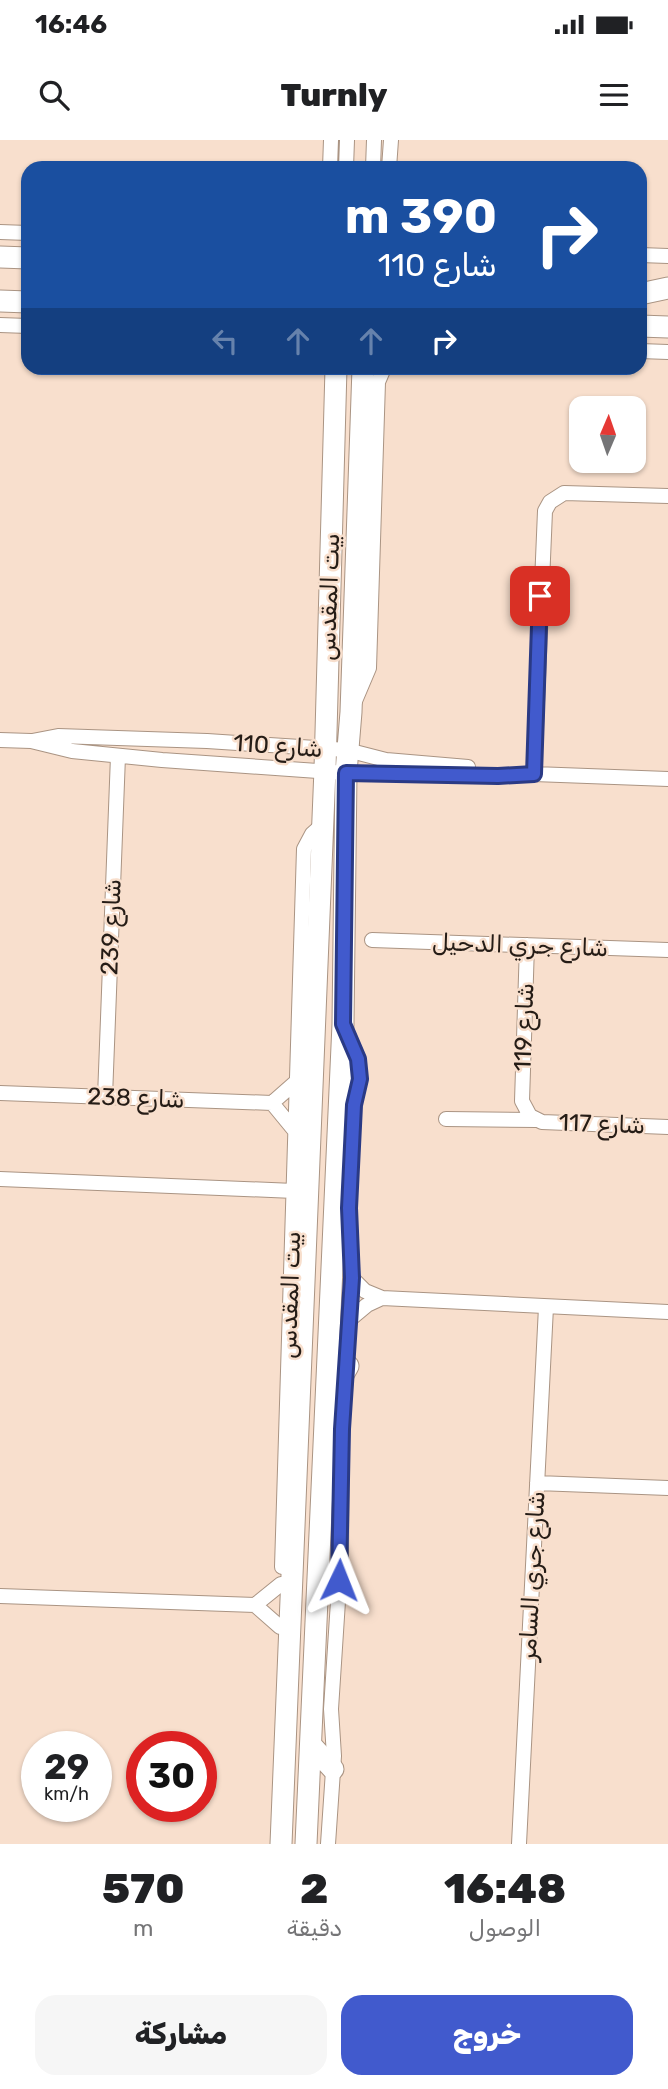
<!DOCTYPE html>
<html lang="ar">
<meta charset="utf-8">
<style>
body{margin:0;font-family:Rubik,"Noto Naskh Arabic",sans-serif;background:#f6f6f6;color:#202124;direction:rtl;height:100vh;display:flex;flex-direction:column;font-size:26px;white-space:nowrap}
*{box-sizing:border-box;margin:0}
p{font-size:23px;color:#757577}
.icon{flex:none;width:38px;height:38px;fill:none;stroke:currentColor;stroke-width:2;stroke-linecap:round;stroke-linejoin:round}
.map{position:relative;height:1704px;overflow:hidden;direction:ltr}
.side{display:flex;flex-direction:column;background:#fff;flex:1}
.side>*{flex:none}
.guide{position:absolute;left:21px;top:21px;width:626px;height:214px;border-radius:21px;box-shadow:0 2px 5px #0004;direction:rtl;background:#1a4fa0;color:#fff;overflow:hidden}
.needle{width:46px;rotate:2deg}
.fabs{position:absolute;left:569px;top:256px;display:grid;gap:14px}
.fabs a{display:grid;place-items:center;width:77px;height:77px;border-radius:14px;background:#fff;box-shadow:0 2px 5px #0004;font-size:35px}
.speed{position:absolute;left:21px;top:1591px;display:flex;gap:14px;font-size:35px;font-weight:700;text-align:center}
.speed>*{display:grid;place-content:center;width:91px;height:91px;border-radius:50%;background:#fff;box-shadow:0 2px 5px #0004;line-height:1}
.speed small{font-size:18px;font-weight:400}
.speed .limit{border:10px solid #d22;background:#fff;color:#111}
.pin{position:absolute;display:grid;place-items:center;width:60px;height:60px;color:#fff;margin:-30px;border-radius:14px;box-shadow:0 4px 10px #0006}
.me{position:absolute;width:77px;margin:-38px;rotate:2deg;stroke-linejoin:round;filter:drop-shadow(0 0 5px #0008)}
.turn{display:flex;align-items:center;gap:24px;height:147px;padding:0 35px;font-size:32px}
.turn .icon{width:91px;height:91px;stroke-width:2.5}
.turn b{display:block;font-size:49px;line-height:60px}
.lanes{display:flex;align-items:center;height:66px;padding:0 35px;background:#0003;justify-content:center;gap:35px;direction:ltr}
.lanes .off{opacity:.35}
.eta{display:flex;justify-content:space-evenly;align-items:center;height:119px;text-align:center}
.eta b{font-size:42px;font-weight:800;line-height:49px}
.primary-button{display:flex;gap:14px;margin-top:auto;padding:14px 35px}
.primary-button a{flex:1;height:80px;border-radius:21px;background:#415acd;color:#fff;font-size:28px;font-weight:800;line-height:80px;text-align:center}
.primary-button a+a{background:#f6f6f6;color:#202124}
.status{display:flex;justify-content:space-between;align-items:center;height:49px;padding:0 35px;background:#fff;direction:ltr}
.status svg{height:19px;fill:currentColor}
header{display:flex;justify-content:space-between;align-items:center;height:91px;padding:0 35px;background:#fff;font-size:32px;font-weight:800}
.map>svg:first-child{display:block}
</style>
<div class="status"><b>16:46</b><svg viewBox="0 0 49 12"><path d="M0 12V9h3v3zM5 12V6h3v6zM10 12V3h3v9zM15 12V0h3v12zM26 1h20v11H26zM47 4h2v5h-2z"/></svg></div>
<header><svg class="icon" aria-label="menu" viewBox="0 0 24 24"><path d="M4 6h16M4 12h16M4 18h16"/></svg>Turnly<svg class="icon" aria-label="search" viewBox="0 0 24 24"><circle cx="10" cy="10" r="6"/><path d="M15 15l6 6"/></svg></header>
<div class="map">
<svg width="668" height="1704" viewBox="0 0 668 1704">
<rect width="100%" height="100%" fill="#f8dfcd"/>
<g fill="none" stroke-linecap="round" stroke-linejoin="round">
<defs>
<path id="street" d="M 330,28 L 331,0
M 346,28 L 347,0
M 373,28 L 374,0
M 389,28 L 391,0
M 0,92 L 28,93
M 640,115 L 668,116
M 0,185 L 28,186
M 640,211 L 668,212
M 355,561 L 369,528 L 378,242 L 384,228
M 0,600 L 31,601 L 72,611 L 162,620 L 346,633 L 498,636 L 534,634 L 668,639
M 32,601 L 58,596 L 207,601 L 347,610 L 386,620 L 468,627
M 534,634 L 545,371 L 550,362 L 564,353 L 668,356
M 372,800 L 668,810
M 527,805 L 522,961 L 530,976 L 542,982 L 668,987
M 0,953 L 272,963 L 297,941
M 105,957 L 118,616
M 272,963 L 295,991
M 446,979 L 537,980
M 0,1039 L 294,1051
M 352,1138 L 365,1151 L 382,1158 L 668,1172
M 349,1180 L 367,1165 L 382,1158
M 537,1343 L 668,1348
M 282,1427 L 304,709 L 312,694 L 321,686
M 0,1456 L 255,1465 L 281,1444
M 255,1465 L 280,1487
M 328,1704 L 334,1616 L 331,1569 L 341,1415 L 342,1289 L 352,1138 L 349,1068 L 354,965 L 360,939 L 358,919 L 345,891
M 519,1704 L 546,1167"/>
<path id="secondary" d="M 0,117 L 28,118
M 640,154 L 668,148
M 0,161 L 28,162
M 640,186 L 668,187
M 328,1261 L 348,1226
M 311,1605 L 333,1629
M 281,1704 L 325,629 L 336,228
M 306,1704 L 343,884 L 346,633 L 351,572 L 363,228"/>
</defs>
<use href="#street" stroke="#aa9483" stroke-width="16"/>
<use href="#secondary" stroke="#aa9483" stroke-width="23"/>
<use href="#street" stroke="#fff" stroke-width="14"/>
<use href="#secondary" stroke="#fff" stroke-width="21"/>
</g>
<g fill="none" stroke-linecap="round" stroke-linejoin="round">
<defs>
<path id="route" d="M 339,1440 L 342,1289 L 352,1138 L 349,1068 L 354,965 L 360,939 L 358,919 L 343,884 L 346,633 L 498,636 L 534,634 L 540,456"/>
</defs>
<use href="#route" stroke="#2a3a85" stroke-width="18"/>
<use href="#route" stroke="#415acd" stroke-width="12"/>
</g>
<g text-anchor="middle" stroke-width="5" stroke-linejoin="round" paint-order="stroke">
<g font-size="24" fill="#251c16" stroke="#f8dfcd">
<text transform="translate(329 457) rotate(-88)" y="8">بيت المقدس</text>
<text transform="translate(278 606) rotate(4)" y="8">شارع 110</text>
<text transform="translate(111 787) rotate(-88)" y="8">شارع 239</text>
<text transform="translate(520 805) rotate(2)" y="8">شارع جري الدحيل</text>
<text transform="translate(524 887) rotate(-88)" y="8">شارع 119</text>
<text transform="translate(136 958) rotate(2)" y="8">شارع 238</text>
<text transform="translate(602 984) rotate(2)" y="8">شارع 117</text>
<text transform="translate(290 1155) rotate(-88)" y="8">بيت المقدس</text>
<text transform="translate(532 1436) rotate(-87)" y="8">شارع جري السامر</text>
</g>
</g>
</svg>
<div class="fabs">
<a><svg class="needle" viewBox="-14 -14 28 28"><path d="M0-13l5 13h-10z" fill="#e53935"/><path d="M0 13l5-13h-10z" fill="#757577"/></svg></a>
</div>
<div class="speed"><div>29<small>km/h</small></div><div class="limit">30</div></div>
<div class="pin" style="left:540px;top:456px;background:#d93025"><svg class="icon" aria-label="arrive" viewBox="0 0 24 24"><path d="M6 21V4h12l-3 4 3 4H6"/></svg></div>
<svg class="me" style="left:339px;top:1440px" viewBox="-20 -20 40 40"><path d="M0-17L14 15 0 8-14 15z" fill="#415acd" stroke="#fff" stroke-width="4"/></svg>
<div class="guide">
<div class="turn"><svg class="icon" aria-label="right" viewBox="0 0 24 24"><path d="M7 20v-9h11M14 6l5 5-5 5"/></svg><div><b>390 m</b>شارع 110</div></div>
<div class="lanes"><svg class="icon off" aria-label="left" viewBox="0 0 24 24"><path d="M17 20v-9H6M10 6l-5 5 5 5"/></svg><svg class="icon off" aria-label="ahead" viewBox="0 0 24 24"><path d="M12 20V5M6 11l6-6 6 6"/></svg><svg class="icon off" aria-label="ahead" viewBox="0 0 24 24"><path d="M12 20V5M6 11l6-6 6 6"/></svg><svg class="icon" aria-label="right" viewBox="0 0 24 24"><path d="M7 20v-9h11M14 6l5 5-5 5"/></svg></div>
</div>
</div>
<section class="side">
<div class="eta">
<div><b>16:48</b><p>الوصول</p></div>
<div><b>2</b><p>دقيقة</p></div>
<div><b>570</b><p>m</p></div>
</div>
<div class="primary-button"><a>خروج</a><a>مشاركة</a></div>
</section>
